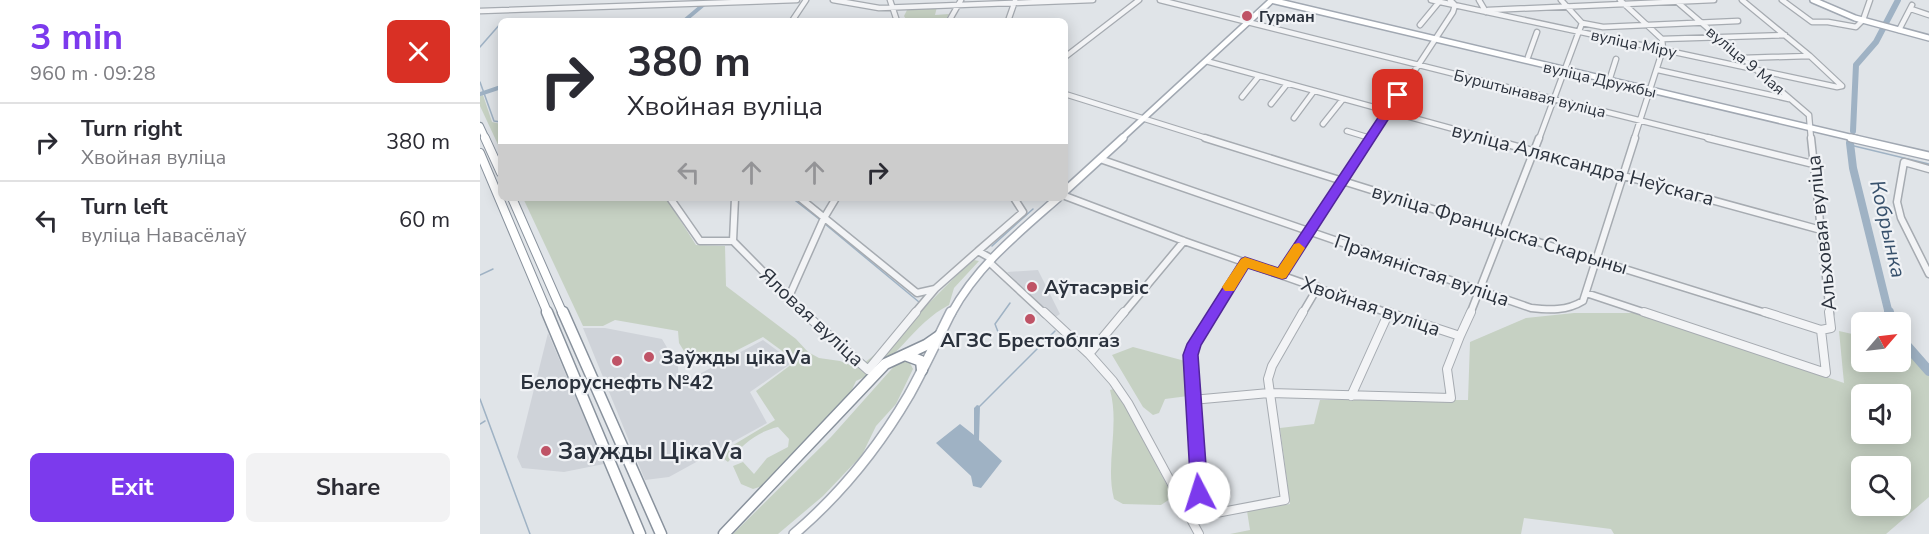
<!DOCTYPE html>
<meta charset="utf-8">
<style>
body{margin:0;font-family:"Nunito Sans",sans-serif;background:#f2f2f3;color:#2b2b33;height:100vh;display:flex;flex-direction:column;font-size:22px;white-space:nowrap}
*{box-sizing:border-box;margin:0}
p{font-size:20px;color:#7c7c81}
.icon{flex:none;width:33px;height:33px;fill:none;stroke:currentColor;stroke-width:2;stroke-linecap:round;stroke-linejoin:round}
.map{position:relative;flex:1;overflow:hidden}
.side{display:flex;flex-direction:column;background:#fff;width:480px}
.side>*{flex:none}
.banner{position:absolute;left:18px;top:18px;width:570px;height:183px;border-radius:9px;box-shadow:0 3px 15px #0003;background:#fff;color:#2b2b33;overflow:hidden}
.needle{width:39px;rotate:62deg}
.buttons{position:absolute;left:1371px;top:312px;display:grid;gap:12px}
.buttons a{display:grid;place-items:center;width:60px;height:60px;border-radius:9px;background:#fff;box-shadow:0 3px 15px #0003;font-size:30px}
.pin{position:absolute;display:grid;place-items:center;width:51px;height:51px;color:#fff;margin:-26px;border-radius:12px;box-shadow:0 3px 9px #0006}
.me{position:absolute;width:66px;margin:-33px;rotate:355deg;stroke-linejoin:round;filter:drop-shadow(0 0 4px #0008)}
.turn{display:flex;align-items:center;gap:21px;height:126px;padding:0 30px;font-size:27px}
.turn .icon{width:78px;height:78px;stroke-width:2.5}
.turn b{display:block;font-size:42px;line-height:51px}
.lanes{display:flex;align-items:center;height:57px;padding:0 30px;background:#0003;justify-content:center;gap:30px;direction:ltr}
.lanes .off{opacity:.35}
.round{display:grid;place-items:center;flex:none;width:63px;height:63px;border-radius:9px;background:#f2f2f3}
.summary{display:flex;align-items:center;justify-content:space-between;height:102px;padding:0 30px}
h1{font-size:36px;font-weight:700;line-height:45px;color:#7c3aed}
.button{display:flex;gap:12px;margin-top:auto;padding:12px 30px}
.button a{flex:1;height:69px;border-radius:9px;background:#7c3aed;color:#fff;font-size:24px;font-weight:700;line-height:69px;text-align:center}
.button a+a{background:#f2f2f3;color:#2b2b33}
ul{padding:0;list-style:none}
li{display:flex;align-items:center;gap:18px;height:78px;padding:0 30px;border-top:2px solid #e1e1e2}
li div{flex:1}
li b{display:block;font-size:22px}
li em{font-style:normal}
main{display:flex;flex:1;min-height:0}
.map>svg:first-child{display:block}
</style>
<main>
<section class="side">
<div class="summary"><div><h1>3 min</h1><p>960 m · 09:28</p></div><a class="round" style="background:#d93025;color:#fff"><svg class="icon" aria-label="close" viewBox="0 0 24 24"><path d="M6 6l12 12M18 6L6 18"/></svg></a></div>
<ul>
<li><svg class="icon" aria-label="right" viewBox="0 0 24 24"><path d="M7 20v-9h11M14 6l5 5-5 5"/></svg><div><b>Turn right</b><p>Хвойная вуліца</p></div><em>380 m</em></li>
<li><svg class="icon" aria-label="left" viewBox="0 0 24 24"><path d="M17 20v-9H6M10 6l-5 5 5 5"/></svg><div><b>Turn left</b><p>вуліца Навасёлаў</p></div><em>60 m</em></li>
</ul>
<div class="button"><a>Exit</a><a>Share</a></div>
</section>
<div class="map">
<svg width="1449" height="534" viewBox="0 0 1449 534">
<rect width="100%" height="100%" fill="#e0e4e8"/>
<path fill="#cfd3d9" d="M 558,270 L 580,314 L 574,318 L 527,272 Z
M 103,328 L 125,328 L 182,339 L 198,366 L 199,385 L 283,340 L 313,362 L 270,392 L 287,423 L 189,477 L 165,480 Z
M 68,333 L 124,464 L 84,472 L 42,468 L 37,457 Z"/>
<path fill="#c6d1c3" fill-rule="evenodd" d="M 457,7 L 455,15 L 469,14 L 465,21 L 427,21 L 424,16 L 428,8 Z
M 3,95 L 12,122 L 21,124 L 21,151 L 0,106 L 0,96 Z
M 43,198 L 186,198 L 216,245 L 245,246 L 246,286 L 316,339 L 328,352 L 339,358 L 360,361 L 378,368 L 409,343 L 485,267 L 494,260 L 499,261 L 474,288 L 469,305 C 433,323 414,366 376,381 L 367,400 L 286,485 L 273,489 L 261,484 L 253,466 L 263,462 L 274,474 L 287,458 L 308,447 L 309,439 L 298,427 C 276,432 262,445 248,462 L 244,459 L 245,450 L 295,420 L 276,391 L 316,361 L 283,337 L 228,365 L 222,362 L 214,352 L 204,351 L 199,343 L 198,331 L 135,320 L 123,326 L 103,326 Z
M 1094,313 L 1156,313 L 1364,383 L 1359,331 L 1381,336 L 1382,362 L 1420,362 L 1422,345 L 1449,376 L 1449,497 L 1406,534 L 1134,534 L 1131,529 L 1044,518 L 1041,534 L 750,534 L 770,530 L 767,511 L 810,504 L 800,428 L 834,424 L 840,400 L 988,400 L 990,342 L 1046,318 ZM 1382,394 L 1420,394 L 1420,434 L 1382,434 ZM 1382,466 L 1420,466 L 1420,506 L 1382,506 Z
M 653,347 L 705,361 L 708,396 L 685,399 L 679,413 L 673,415 L 663,407 L 632,355 Z
M 423,361 L 430,363 L 433,369 L 416,404 L 396,426 L 382,455 L 343,496 L 298,534 L 253,534 L 351,437 L 417,363 Z
M 633,389 L 647,409 L 693,497 L 681,505 L 643,504 L 634,499 C 625,464 640,426 630,390 Z"/>
<path fill="#9fb2c4" d="M 497,405 L 500,406 L 499,440 L 522,461 L 501,488 L 493,486 L 491,476 L 456,443 L 480,424 L 494,435 L 494,408 Z"/>
<g fill="none" stroke-linecap="round" stroke-linejoin="round">
<path stroke="#9fb2c4" stroke-width="1.5" d="M 0,47 L 21,23
M 0,82 L 14,121 L 21,122
M 1370,145 L 1449,164
M 312,198 L 339,219
M 345,224 L 439,302
M 512,246 L 553,209
M 0,275 L 13,269
M 530,303 L 515,324 L 520,337 L 559,347
M 0,399 L 50,534
M 500,406 L 575,331
M 0,424 L 5,421"/>
<path stroke="#9fb2c4" stroke-width="4" d="M 204,21 L 229,0
M 0,94 L 21,87"/>
<path stroke="#9fb2c4" stroke-width="6" d="M 1373,131 L 1376,65 L 1396,42 L 1418,0"/>
<path stroke="#9fb2c4" stroke-width="8" d="M 1370,143 L 1373,168 L 1409,314"/>
<path stroke="#9fb2c4" stroke-width="10" d="M 1409,312 L 1411,322
M 1420,338 L 1449,371"/>
<defs>
<path id="minor-far2" d="M 353,0 L 399,8 L 613,0
M 410,0 L 417,21
M 680,0 L 1234,139
M 951,0 L 1357,87 L 1362,86 L 1330,56 L 1262,0
M 999,0 L 1006,12
M 1140,0 L 1182,39 L 1183,49 L 1154,139
M 1195,0 L 1329,115 L 1331,139
M 1302,0 L 1332,22 L 1348,22 L 1376,27 L 1383,20 L 1390,0
M 1431,9 L 1449,15
M 1008,10 L 1234,0
M 0,11 L 317,0
M 312,21 L 326,0
M 469,21 L 481,0
M 528,21 L 535,1
M 1102,23 L 1123,27 L 1258,21
M 940,25 L 959,2
M 1419,30 L 1432,5
M 1182,39 L 1305,35
M 585,57 L 659,0
M 1048,57 L 1057,32
M 1262,58 L 1329,56
M 726,61 L 1010,139
M 1178,70 L 1309,99
M 1130,78 L 1136,59
M 585,94 L 729,139
M 762,97 L 779,76
M 791,104 L 807,84
M 814,118 L 834,91
M 843,124 L 863,99
M 867,131 L 890,138
M 890,139 L 973,12 L 975,5 L 970,0
M 1059,139 L 1102,23 L 1081,0"/>
<path id="minor-far1" d="M 725,138 L 1289,314
M 1005,138 L 1341,230
M 1228,138 L 1333,164
M 1331,138 L 1350,314
M 620,159 L 1051,308 C 1069,310 1087,311 1103,301 L 1155,138
M 1449,169 L 1424,162 L 1417,202 L 1421,218 L 1449,274
M 585,196 L 704,241 L 911,314
M 190,198 L 220,241 L 253,241
M 255,198 L 253,241 L 325,314
M 320,198 L 437,293 L 455,289 L 498,251
M 512,259 L 498,251 L 543,212 L 534,198
M 509,262 L 565,314
M 802,274 L 891,138
M 1106,293 L 1169,314
M 308,299 L 344,218 L 356,198
M 434,314 L 455,289
M 643,314 L 704,241
M 733,314 L 765,262
M 822,314 L 838,287
M 990,314 L 1059,138"/>
<path id="minor" d="M 323,312 L 388,370 L 436,312
M 564,312 L 609,354 L 633,381 L 648,403 L 719,534
M 907,312 L 980,336 L 991,312
M 1164,312 L 1346,373 L 1341,330
M 1285,312 L 1341,330 L 1351,328 L 1349,312
M 609,354 L 644,312
M 871,396 L 909,312
M 712,400 L 789,393 L 971,398 L 967,369 L 980,336
M 721,516 L 710,355 L 714,344 L 734,312
M 710,518 L 805,500 L 788,379 L 792,366 L 823,312"/>
<path id="major-far2" d="M 791,0 L 1378,139
M 1333,0 L 1375,18 L 1449,38
M 641,139 L 792,0"/>
<path id="major-far1" d="M 1371,138 L 1449,156
M 585,191 L 643,138
M 471,314 C 497,266 537,234 578,198"/>
<path id="major" d="M 314,534 C 361,494 398,448 429,395 C 444,368 457,340 471,312"/>
<path id="highway-far2" d="M 0,126 L 6,139"/>
<path id="highway-far1" d="M 5,138 L 21,173
M 0,153 L 68,314
M 32,198 L 83,314"/>
<path id="highway" d="M 67,312 L 160,534
M 83,312 L 181,534
M 425,355 L 441,361 L 442,370
M 244,534 L 405,364 L 446,345 L 459,336"/>
</defs>
<use href="#minor-far2" stroke="#a6abb1" stroke-width="7"/>
<use href="#minor-far1" stroke="#a6abb1" stroke-width="9"/>
<use href="#minor" stroke="#a6abb1" stroke-width="10"/>
<use href="#major-far2" stroke="#a1a8b2" stroke-width="8"/>
<use href="#major-far1" stroke="#a1a8b2" stroke-width="10"/>
<use href="#major" stroke="#a1a8b2" stroke-width="12"/>
<use href="#highway-far2" stroke="#89929d" stroke-width="8"/>
<use href="#highway-far1" stroke="#89929d" stroke-width="10"/>
<use href="#highway" stroke="#89929d" stroke-width="13"/>
<use href="#minor-far2" stroke="#f3f4f6" stroke-width="4.5"/>
<use href="#minor-far1" stroke="#f3f4f6" stroke-width="6"/>
<use href="#minor" stroke="#f3f4f6" stroke-width="8"/>
<use href="#major-far2" stroke="#fff" stroke-width="5"/>
<use href="#major-far1" stroke="#fff" stroke-width="7"/>
<use href="#major" stroke="#fff" stroke-width="9"/>
<use href="#highway-far2" stroke="#fff" stroke-width="6"/>
<use href="#highway-far1" stroke="#fff" stroke-width="8"/>
<use href="#highway" stroke="#fff" stroke-width="10"/>
</g>
<path fill="#7c3aed" stroke="#51269a" stroke-width="1.5" d="M 918,92 L 924,95 L 806,278 L 802,279 L 768,268 L 721,345 L 718,355 L 728,493 L 726,498 L 719,501 L 713,498 L 711,493 L 703,355 L 707,344 L 761,259 L 765,257 L 798,268 L 913,95 Z"/>
<path fill="#f59e0b" d="M 819,243 L 825,248 L 806,278 L 802,279 L 768,268 L 754,291 L 745,291 L 742,287 L 761,259 L 765,257 L 798,268 L 814,244 Z"/>
<g fill="#bf5366" stroke="#f0f2f5" stroke-width="2">
<circle cx="767" cy="16" r="6"/>
<circle cx="552" cy="287" r="6"/>
<circle cx="550" cy="319" r="6"/>
<circle cx="169" cy="357" r="6"/>
<circle cx="137" cy="361" r="6"/>
<circle cx="66" cy="451" r="6"/>
</g>
<g text-anchor="middle" stroke-width="4.5" stroke-linejoin="round" paint-order="stroke">
<g font-size="16" font-weight="bold" fill="#2b323d" stroke="#f0f2f5" text-anchor="start">
<text x="779" y="22">Гурман</text>
</g>
<g font-size="16" fill="#2b323d" stroke="#f0f2f5">
<text transform="translate(1154 43) rotate(12)" y="6">вуліца Міру</text>
<text transform="translate(1266 60) rotate(40)" y="6">вуліца 9 Мая</text>
<text transform="translate(1120 79) rotate(13)" y="6">вуліца Дружбы</text>
<text transform="translate(1050 93) rotate(14)" y="6">Бурштынавая вуліца</text>
</g>
<g font-size="20" fill="#2b323d" stroke="#f0f2f5">
<text transform="translate(1103 164) rotate(15)" y="7">вуліца Аляксандра Неўскага</text>
<text transform="translate(1020 229) rotate(17)" y="7">вуліца Францыска Скарыны</text>
<text transform="translate(1341 233) rotate(-96)" y="7">Альховая вуліца</text>
<text transform="translate(942 270) rotate(19)" y="7">Прамяністая вуліца</text>
<text transform="translate(891 306) rotate(19)" y="7">Хвойная вуліца</text>
<text transform="translate(332 317) rotate(43)" y="7">Яловая вуліца</text>
</g>
<g font-size="20" font-weight="bold" fill="#2b323d" stroke="#f0f2f5" text-anchor="start">
<text x="564" y="294">Аўтасэрвіс</text>
<text x="550" y="347" text-anchor="middle">АГЗС Брестоблгаз</text>
<text x="181" y="364">Заўжды цікаVа</text>
<text x="137" y="389" text-anchor="middle">Белоруснефть №42</text>
</g>
<g font-size="21" font-style="italic" fill="#39526d" stroke="#f0f2f5">
<text transform="translate(1408 229) rotate(77)" y="7">Кобрынка</text>
</g>
<g font-size="24" font-weight="bold" fill="#2b323d" stroke="#f0f2f5" text-anchor="start">
<text x="78" y="459">Заужды ЦікаVа</text>
</g>
</g>
</svg>
<div class="buttons">
<a><svg class="needle" viewBox="-14 -14 28 28"><path d="M0-13l5 13h-10z" fill="#e53935"/><path d="M0 13l5-13h-10z" fill="#7c7c81"/></svg></a>
<a><svg class="icon" aria-label="sound" viewBox="0 0 24 24"><path d="M4 9h4l5-4v14l-5-4H4zM17 9q2 3 0 6"/></svg></a>
<a><svg class="icon" aria-label="search" viewBox="0 0 24 24"><circle cx="10" cy="10" r="6"/><path d="M15 15l6 6"/></svg></a>
</div>
<div class="pin" style="left:918px;top:95px;background:#d93025"><svg class="icon" aria-label="arrive" viewBox="0 0 24 24"><path d="M6 21V4h12l-3 4 3 4H6"/></svg></div>
<svg class="me" style="left:719px;top:493px" viewBox="-20 -20 40 40"><circle r="19" fill="#fff"/><path d="M0-13L10 11 0 6-10 11z" fill="#7c3aed"/></svg>
<div class="banner">
<div class="turn"><svg class="icon" aria-label="right" viewBox="0 0 24 24"><path d="M7 20v-9h11M14 6l5 5-5 5"/></svg><div><b>380 m</b>Хвойная вуліца</div></div>
<div class="lanes"><svg class="icon off" aria-label="left" viewBox="0 0 24 24"><path d="M17 20v-9H6M10 6l-5 5 5 5"/></svg><svg class="icon off" aria-label="ahead" viewBox="0 0 24 24"><path d="M12 20V5M6 11l6-6 6 6"/></svg><svg class="icon off" aria-label="ahead" viewBox="0 0 24 24"><path d="M12 20V5M6 11l6-6 6 6"/></svg><svg class="icon" aria-label="right" viewBox="0 0 24 24"><path d="M7 20v-9h11M14 6l5 5-5 5"/></svg></div>
</div>
</div>
</main>
